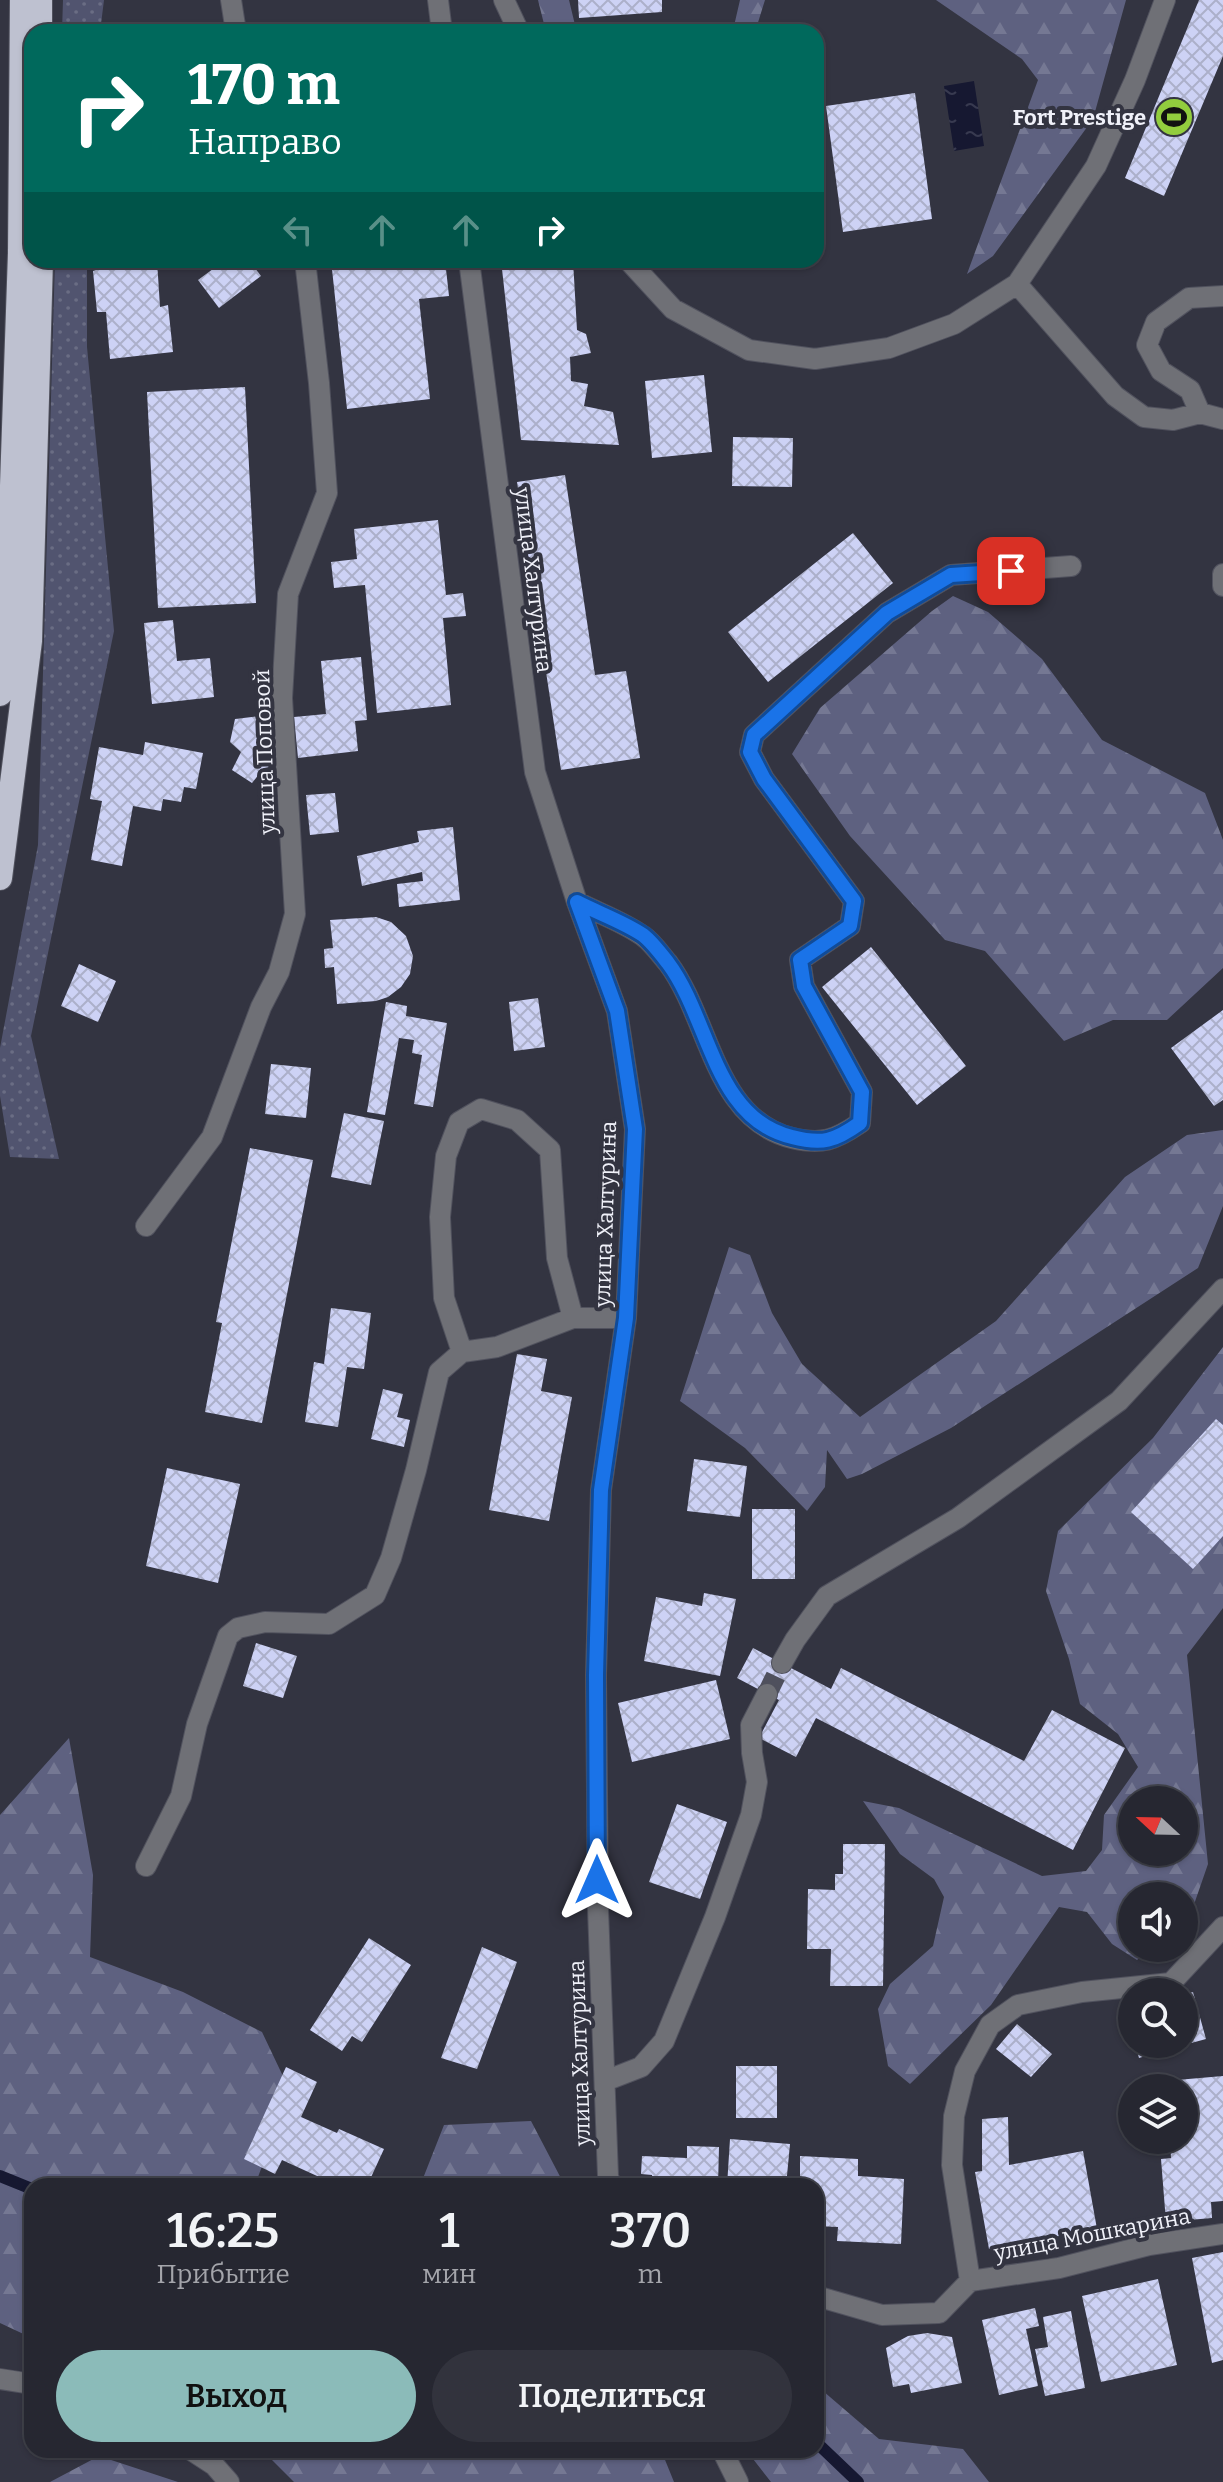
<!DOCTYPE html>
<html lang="ru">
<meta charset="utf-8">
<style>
body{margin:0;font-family:Bitter,serif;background:#32333d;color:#f1f3f6;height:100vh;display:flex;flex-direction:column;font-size:30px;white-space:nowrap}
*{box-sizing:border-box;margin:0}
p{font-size:26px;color:#a4a5ab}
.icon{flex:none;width:44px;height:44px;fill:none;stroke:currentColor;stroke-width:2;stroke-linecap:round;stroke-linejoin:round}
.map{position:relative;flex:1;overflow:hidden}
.panel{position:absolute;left:24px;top:2178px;width:800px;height:280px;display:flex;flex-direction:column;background:#262731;border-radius:24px;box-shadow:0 2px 6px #0004,0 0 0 2px #42444d}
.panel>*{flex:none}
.banner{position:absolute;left:24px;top:24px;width:800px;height:244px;border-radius:24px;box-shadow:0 2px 6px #0004,0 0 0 2px #42444d;background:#00695c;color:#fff;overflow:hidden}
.needle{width:52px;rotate:292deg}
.controls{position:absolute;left:1118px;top:1786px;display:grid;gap:16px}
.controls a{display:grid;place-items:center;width:80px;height:80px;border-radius:50%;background:#262731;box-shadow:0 2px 6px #0004,0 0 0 2px #42444d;font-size:40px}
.pin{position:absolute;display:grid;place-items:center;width:68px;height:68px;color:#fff;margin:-34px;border-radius:16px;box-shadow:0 4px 12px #0006}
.me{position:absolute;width:88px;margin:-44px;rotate:0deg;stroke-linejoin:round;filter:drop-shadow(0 0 6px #0008)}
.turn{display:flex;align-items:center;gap:28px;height:168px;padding:0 32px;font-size:36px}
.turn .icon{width:104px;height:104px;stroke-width:2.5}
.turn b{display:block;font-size:56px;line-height:68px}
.lanes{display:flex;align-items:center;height:76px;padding:0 32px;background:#0003;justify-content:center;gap:40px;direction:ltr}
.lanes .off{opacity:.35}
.eta{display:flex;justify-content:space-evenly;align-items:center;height:136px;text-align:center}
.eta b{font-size:48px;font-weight:600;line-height:56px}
.primary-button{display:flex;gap:16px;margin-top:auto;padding:16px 32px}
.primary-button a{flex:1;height:92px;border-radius:48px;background:#8bbbb9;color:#111;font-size:32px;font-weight:600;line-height:92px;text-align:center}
.primary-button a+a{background:#32333d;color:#f1f3f6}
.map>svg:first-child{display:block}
</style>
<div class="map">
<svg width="1223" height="2482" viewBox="0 0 1223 2482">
<defs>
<pattern id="grass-dots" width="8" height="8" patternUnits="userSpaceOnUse" patternTransform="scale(2)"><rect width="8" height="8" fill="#51546f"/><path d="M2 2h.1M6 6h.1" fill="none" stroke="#6a6d84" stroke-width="1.8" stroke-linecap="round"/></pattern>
<pattern id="forest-firs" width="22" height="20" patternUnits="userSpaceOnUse" patternTransform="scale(2)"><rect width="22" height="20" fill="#5e6180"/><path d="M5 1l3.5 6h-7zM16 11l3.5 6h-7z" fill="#757893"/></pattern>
<pattern id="water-ripples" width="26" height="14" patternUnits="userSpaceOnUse" patternTransform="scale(2)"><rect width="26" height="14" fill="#161831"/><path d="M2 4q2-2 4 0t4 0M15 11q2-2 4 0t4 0" fill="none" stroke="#383a50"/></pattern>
<pattern id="building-cross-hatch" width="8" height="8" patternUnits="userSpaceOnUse" patternTransform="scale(2)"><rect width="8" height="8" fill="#cdd2f5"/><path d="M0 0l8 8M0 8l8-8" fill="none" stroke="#acb0ca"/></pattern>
</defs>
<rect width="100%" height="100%" fill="#333441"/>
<path fill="url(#grass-dots)" d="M 63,0 L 104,0 L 100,32 L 62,32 Z
M 55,260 L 87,260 L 87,347 L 114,631 L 31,1036 L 59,1159 L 10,1157 L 0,1096 L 0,1048 L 38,845 Z"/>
<path fill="url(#forest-firs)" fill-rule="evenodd" d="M 538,0 L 569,0 L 575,25 L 590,32 L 546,32 Z
M 740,0 L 765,0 L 755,32 L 722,32 L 734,26 Z
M 936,0 L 1126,0 L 1093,119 L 993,256 L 967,274 L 1038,80 L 1022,59 Z
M 953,596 L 988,612 L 1042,659 L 1102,740 L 1205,793 L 1223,840 L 1223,968 L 1167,1020 L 1113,1020 L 1064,1041 L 985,951 L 945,940 L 850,836 L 792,754 L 820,708 L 932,611 Z
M 1223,1130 L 1223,1206 L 1198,1268 L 951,1428 L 862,1474 L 847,1479 L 827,1450 L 825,1487 L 807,1511 L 745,1448 L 680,1401 L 729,1247 L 750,1255 L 772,1313 L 802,1364 L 860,1417 L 996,1321 L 1125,1177 L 1187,1135 Z
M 1223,1347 L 1223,1608 L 1187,1655 L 1208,1864 L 1190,1916 L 1184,1921 L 1184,1896 L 1132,1896 L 1132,1948 L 1151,1948 L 1137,1960 L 1112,1944 L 1087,1912 L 1059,1907 L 991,2005 L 910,2084 L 888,2066 L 878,2009 L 890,1984 L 933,1946 L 944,1897 L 934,1879 L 900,1854 L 863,1801 L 899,1808 L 1042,1876 L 1086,1871 L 1102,1850 L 1104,1815 L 1138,1767 L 1118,1734 L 1080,1704 L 1069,1659 L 1046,1591 L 1058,1531 L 1153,1438 ZM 1132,1800 L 1184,1800 L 1184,1852 L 1132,1852 Z
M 69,1738 L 93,1875 L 90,1957 L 183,1992 L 262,2032 L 290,2091 L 258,2177 L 270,2186 L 32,2186 L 32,2338 L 0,2323 L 0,1815 Z
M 531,2121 L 565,2186 L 420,2186 L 444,2125 Z
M 816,2385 L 879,2439 L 963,2449 L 989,2482 L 771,2482 L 746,2450 L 816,2450 Z
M 262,2450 L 661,2450 L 674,2482 L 294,2482 Z
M 99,2456 L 178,2482 L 50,2482 Z"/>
<path fill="url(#water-ripples)" d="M 974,81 L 984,146 L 954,151 L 944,86 Z"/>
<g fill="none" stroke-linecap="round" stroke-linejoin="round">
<path stroke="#161831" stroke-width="12" d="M 0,2176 L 32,2189
M 816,2442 L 858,2482"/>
</g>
<path fill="url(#building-cross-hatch)" d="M 578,0 L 662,0 L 662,12 L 579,18 Z
M 1199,0 L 1223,0 L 1223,56 L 1164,196 L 1125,178 Z
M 915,93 L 932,219 L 843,232 L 826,106 Z
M 107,260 L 157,260 L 160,307 L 168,305 L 173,352 L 110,359 L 106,312 L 97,312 L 93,271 L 107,266 Z
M 225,260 L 249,260 L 261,276 L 219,308 L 198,280 Z
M 331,260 L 445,260 L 449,296 L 419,299 L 430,399 L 347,409 Z
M 501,260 L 573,260 L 577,330 L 586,334 L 591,353 L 570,357 L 571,381 L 588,384 L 584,406 L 613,412 L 619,445 L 521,440 Z
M 704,375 L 712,452 L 652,458 L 645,381 Z
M 245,387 L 256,603 L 158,608 L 147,392 Z
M 733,437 L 793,438 L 792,487 L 732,486 Z
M 565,475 L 595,675 L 626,671 L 640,758 L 561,770 L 517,482 Z
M 438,520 L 446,595 L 463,593 L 466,616 L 443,618 L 451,705 L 377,713 L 365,585 L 334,588 L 331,562 L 357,559 L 354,529 Z
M 853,533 L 893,583 L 768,682 L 728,632 Z
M 173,620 L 177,661 L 210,658 L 214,697 L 152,704 L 144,623 Z
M 361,657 L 367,720 L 355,721 L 358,751 L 298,758 L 294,717 L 326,714 L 321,661 Z
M 270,715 L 274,766 L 264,768 L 252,783 L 232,770 L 241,752 L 230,742 L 235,719 Z
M 145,742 L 203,753 L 196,789 L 184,787 L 181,802 L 163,799 L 161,811 L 133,806 L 122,866 L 91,860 L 102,801 L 90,799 L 99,747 L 143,755 Z
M 335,793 L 339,832 L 310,835 L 306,795 Z
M 453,827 L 460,900 L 399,907 L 397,884 L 423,881 L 422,872 L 362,886 L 357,856 L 419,842 L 417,831 Z
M 376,917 L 391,922 L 406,936 L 413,956 L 410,974 L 401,987 L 388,997 L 376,1001 L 337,1004 L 334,967 L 325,968 L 324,949 L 333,948 L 330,920 Z
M 871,947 L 966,1066 L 917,1105 L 822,987 Z
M 79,964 L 116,981 L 98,1022 L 61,1006 Z
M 538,998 L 545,1047 L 514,1051 L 509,1002 Z
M 386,1002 L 407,1006 L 406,1016 L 447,1023 L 433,1107 L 414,1104 L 422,1055 L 412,1053 L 414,1040 L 399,1038 L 385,1115 L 367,1112 Z
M 1223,1010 L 1223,1100 L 1214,1106 L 1171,1048 Z
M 271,1064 L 311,1068 L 306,1118 L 265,1114 Z
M 344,1113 L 384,1121 L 371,1185 L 331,1177 Z
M 250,1148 L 313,1160 L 262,1423 L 205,1412 L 222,1323 L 216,1322 Z
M 331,1308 L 371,1313 L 364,1369 L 347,1367 L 338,1427 L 305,1422 L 314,1362 L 324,1364 Z
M 517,1354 L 547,1359 L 541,1391 L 572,1397 L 549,1521 L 489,1510 Z
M 383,1389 L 403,1394 L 397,1417 L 410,1420 L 404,1447 L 371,1439 Z
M 1216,1419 L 1223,1425 L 1223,1536 L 1193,1569 L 1131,1512 Z
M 694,1459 L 747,1466 L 740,1517 L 687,1511 Z
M 167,1468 L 240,1484 L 218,1583 L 146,1566 Z
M 752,1509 L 795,1509 L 795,1579 L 752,1579 Z
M 704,1593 L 736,1599 L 720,1676 L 644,1661 L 656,1597 L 702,1606 Z
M 256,1643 L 297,1656 L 283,1698 L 243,1686 Z
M 753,1648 L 831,1689 L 841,1668 L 1024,1761 L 1052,1710 L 1125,1748 L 1073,1850 L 816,1718 L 796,1757 L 759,1738 L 779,1700 L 737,1678 Z
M 716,1680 L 730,1739 L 632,1762 L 618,1703 Z
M 677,1804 L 727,1822 L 700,1899 L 649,1882 Z
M 843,1844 L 885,1844 L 883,1986 L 830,1986 L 831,1949 L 807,1949 L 808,1889 L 835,1890 L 835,1874 L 843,1874 Z
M 369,1938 L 411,1965 L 362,2042 L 352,2036 L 342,2051 L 310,2030 Z
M 482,1947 L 517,1962 L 477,2069 L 441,2058 Z
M 1193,1992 L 1206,2039 L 1184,2045 L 1184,1994 Z
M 1017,2024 L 1052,2054 L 1031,2077 L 996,2049 Z
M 1135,2044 L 1184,2044 L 1184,2045 L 1139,2058 Z
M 736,2066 L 777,2066 L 777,2118 L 736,2118 Z
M 286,2067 L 317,2082 L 301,2117 L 337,2133 L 339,2129 L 384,2149 L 367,2186 L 339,2186 L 282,2160 L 275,2174 L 244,2159 Z
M 1223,2076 L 1223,2201 L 1211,2202 L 1212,2218 L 1166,2222 L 1161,2159 L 1171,2158 L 1170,2140 L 1184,2140 L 1184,2088 L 1166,2088 L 1165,2081 Z
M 1008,2117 L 1009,2165 L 1083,2151 L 1097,2229 L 989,2249 L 975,2172 L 982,2171 L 982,2119 Z
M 730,2139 L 790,2144 L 786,2186 L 727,2186 Z
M 687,2146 L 719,2147 L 718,2186 L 652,2186 L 652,2175 L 641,2174 L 642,2156 L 687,2158 Z
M 800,2156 L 858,2159 L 858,2176 L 904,2179 L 901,2244 L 837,2241 L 838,2227 L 816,2226 L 816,2186 L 806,2186 L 806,2182 L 800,2182 Z
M 1223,2252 L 1223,2360 L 1212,2363 L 1192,2258 Z
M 1158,2279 L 1177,2365 L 1101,2382 L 1082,2296 Z
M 1035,2308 L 1039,2326 L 1026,2329 L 1038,2386 L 999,2395 L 982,2320 Z
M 1071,2311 L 1085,2388 L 1045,2396 L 1035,2349 L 1048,2347 L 1043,2317 Z
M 927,2333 L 952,2337 L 962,2383 L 911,2393 L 909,2384 L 893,2387 L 886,2348 L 908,2336 Z"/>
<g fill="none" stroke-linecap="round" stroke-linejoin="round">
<path stroke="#4f505d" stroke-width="20" stroke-dasharray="20 10" stroke-linecap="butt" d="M 767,1694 L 782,1663"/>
<defs>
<path id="minor" d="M 231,0 L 236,32
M 438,0 L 442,32
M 504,0 L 519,32
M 469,260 L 535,772 L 577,902 L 617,1011 L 635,1129 L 626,1318 L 601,1490 L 596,1675 L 598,1909 L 608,2176 L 611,2186
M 628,260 L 673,309 L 749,350 L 815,359 L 889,348 L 954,324 L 1017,284 L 1096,166 L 1135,80 L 1165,0
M 1017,284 L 1115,396 L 1144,417 L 1173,420 L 1200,413 L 1223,419
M 1200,413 L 1190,390 L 1161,371 L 1147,345 L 1156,322 L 1189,298 L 1223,296
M 1223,574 L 1223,586
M 577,902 C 598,913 624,922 643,936 C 652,942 661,955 668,963 C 710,1019 714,1119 792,1138 C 822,1145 835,1140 860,1123 L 862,1092 L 804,986 L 800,960 L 850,926 L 854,901 L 764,779 L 750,752 L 754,735 L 887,613 L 951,575 L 1071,566
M 146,1226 L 212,1137 L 261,1007 L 279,972 L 295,914 L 282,698 L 288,594 L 327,493 L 319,383 L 305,260
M 462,1352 L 444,1298 L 440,1217 L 446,1156 L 459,1122 L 481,1109 L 517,1120 L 550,1150 L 557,1258 L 573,1318
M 782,1663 L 795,1640 L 827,1596 L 958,1518 L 1119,1401 L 1223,1289
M 146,1866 L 181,1796 L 197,1724 L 228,1636 L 238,1628 L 265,1622 L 329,1624 L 375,1595 L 391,1558 L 416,1470 L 439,1372 L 462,1352 L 497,1347 L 573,1318 L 626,1318
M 605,2081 L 641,2067 L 664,2041 L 715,1917 L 751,1815 L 757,1782 L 752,1753 L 751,1725 L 767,1694
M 970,2281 L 1059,2268 L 1149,2245 L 1223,2234
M 816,2296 L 882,2315 L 939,2313 L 970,2281 L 952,2165 L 954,2116 L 965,2071 L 990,2025 L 1018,2005 L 1082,1992 L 1171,1983 L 1223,1927
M 0,2379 L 32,2384
M 191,2450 L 214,2465 L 229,2482
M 722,2450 L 738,2482"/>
<path id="highway" d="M 40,32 L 40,0
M 0,694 L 7,631 L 20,253 L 22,0
M 0,878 L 30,641 L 41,260"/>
</defs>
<use href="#minor" stroke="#51525e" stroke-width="22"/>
<use href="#highway" stroke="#51525e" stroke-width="26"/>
<use href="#minor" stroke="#6f7076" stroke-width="20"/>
<use href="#highway" stroke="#bec1d0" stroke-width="24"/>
</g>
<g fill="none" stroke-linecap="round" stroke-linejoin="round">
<defs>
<path id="route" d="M 597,1880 L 596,1675 L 601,1490 L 626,1318 L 635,1129 L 617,1011 L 577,902 C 598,913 624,922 643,935 C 652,942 661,954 668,963 C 710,1019 714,1119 792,1137 C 822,1145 835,1141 860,1123 L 862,1092 L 804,986 L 800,960 L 850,926 L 854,901 L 764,779 L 750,752 L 754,735 L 887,613 L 951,575 L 1011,571"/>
</defs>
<use href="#route" stroke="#114b97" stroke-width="20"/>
<use href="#route" stroke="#1a73e8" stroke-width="14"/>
</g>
<defs>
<symbol id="stadium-disc" viewBox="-11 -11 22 22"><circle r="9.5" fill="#92cd3e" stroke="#333441"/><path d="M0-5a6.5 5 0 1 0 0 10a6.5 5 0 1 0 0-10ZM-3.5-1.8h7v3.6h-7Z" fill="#111"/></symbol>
</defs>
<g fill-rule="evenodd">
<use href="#stadium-disc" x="1152" y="95" width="44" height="44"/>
</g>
<g text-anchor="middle" stroke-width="8" stroke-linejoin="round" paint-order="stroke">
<g font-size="22" font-weight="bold" fill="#f0f1f9" stroke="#333441" text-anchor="end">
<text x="1146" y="125">Fort Prestige</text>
</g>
<g font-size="22" fill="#f0f1f9" stroke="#333441">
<text transform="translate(534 580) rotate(83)" y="8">улица Халтурина</text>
<text transform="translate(264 752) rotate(-92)" y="8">улица Поповой</text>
<text transform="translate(605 1214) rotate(-88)" y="8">улица Халтурина</text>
<text transform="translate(579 2053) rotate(-92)" y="8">улица Халтурина</text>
<text transform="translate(1092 2234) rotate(-11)" y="8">улица Мошкарина</text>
</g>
</g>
</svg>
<div class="controls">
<a><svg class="needle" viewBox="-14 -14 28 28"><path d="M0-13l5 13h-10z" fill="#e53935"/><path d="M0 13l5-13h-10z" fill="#a4a5ab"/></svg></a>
<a><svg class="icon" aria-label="sound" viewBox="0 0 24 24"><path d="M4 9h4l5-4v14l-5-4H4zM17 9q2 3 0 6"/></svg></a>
<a><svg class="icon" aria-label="search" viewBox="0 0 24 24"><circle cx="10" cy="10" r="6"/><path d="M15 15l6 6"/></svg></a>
<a><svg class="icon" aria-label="layers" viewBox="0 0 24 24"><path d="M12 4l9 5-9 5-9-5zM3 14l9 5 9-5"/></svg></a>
</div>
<div class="pin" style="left:1011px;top:571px;background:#d93025"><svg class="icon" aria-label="arrive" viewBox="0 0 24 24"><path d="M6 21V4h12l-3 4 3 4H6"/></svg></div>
<svg class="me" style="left:597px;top:1880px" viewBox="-20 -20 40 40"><path d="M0-17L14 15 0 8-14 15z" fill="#1a73e8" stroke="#fff" stroke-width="4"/></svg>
<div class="banner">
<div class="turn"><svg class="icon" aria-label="right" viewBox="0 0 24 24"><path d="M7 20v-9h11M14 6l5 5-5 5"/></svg><div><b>170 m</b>Направо</div></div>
<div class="lanes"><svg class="icon off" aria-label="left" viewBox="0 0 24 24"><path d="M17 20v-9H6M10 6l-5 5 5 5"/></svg><svg class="icon off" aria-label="ahead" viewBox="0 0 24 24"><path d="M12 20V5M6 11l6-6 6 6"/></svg><svg class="icon off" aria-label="ahead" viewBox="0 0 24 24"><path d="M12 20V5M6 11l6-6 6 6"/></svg><svg class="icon" aria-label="right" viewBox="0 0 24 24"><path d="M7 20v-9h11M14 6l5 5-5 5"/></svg></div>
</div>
<section class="panel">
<div class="eta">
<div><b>16:25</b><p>Прибытие</p></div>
<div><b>1</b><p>мин</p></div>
<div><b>370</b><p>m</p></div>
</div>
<div class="primary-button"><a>Выход</a><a>Поделиться</a></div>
</section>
</div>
